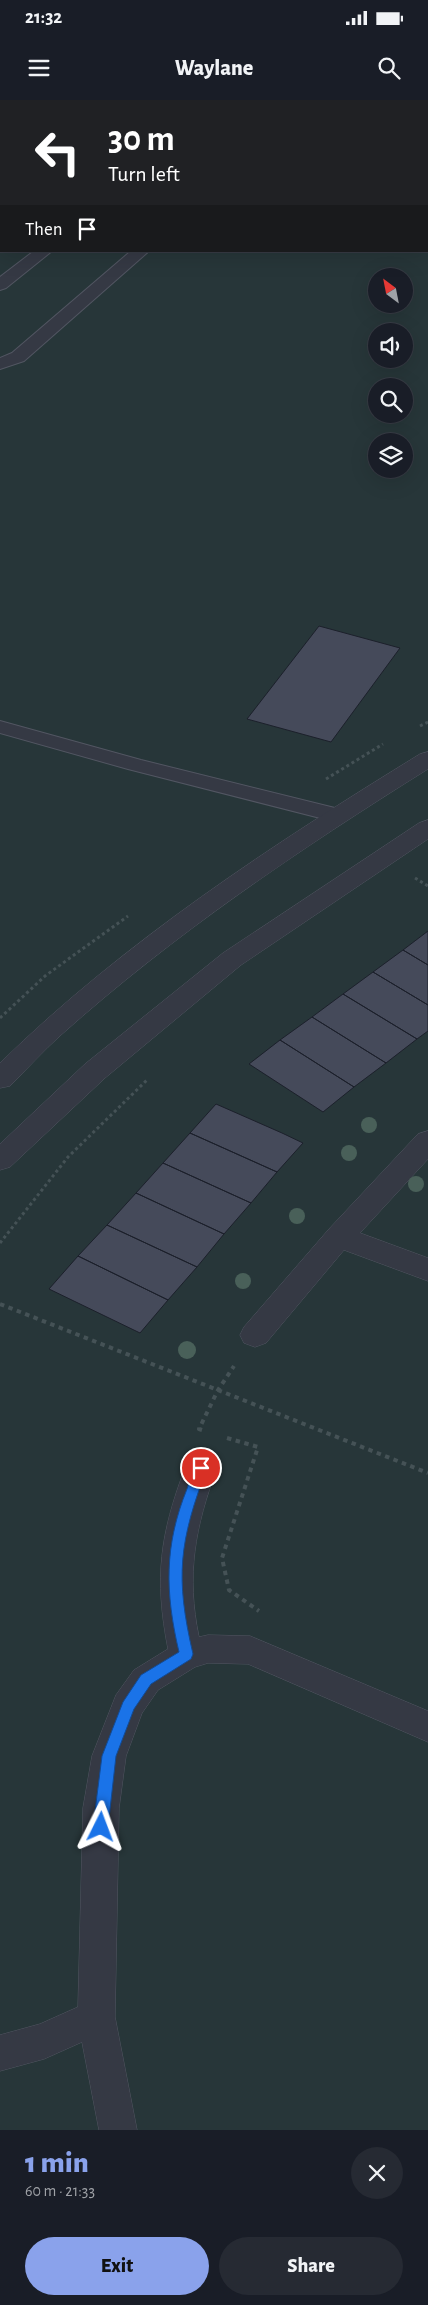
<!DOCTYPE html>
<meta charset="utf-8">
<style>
body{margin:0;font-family:"Alegreya Sans",sans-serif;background:#262a33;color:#f1f3f6;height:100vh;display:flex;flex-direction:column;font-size:19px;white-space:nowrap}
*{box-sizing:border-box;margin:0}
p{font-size:16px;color:#9fa2a7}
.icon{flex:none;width:28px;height:28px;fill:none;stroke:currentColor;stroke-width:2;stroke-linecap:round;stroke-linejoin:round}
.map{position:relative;height:2030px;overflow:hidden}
.sheet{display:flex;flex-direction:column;background:#191d27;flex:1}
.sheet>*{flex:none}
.top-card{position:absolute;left:0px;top:0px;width:429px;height:152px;box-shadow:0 5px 20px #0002,0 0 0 1px #373b44;background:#202124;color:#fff;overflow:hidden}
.needle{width:32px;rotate:328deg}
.buttons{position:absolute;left:368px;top:168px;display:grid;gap:10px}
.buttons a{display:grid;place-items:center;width:45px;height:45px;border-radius:50%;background:#191d27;box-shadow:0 5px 20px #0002,0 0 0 1px #373b44;font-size:25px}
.pin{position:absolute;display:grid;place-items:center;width:42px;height:42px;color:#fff;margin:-21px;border:2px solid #fff;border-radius:50%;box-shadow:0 1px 5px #0007}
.me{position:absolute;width:55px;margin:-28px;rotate:3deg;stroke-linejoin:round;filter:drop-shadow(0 0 4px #0008)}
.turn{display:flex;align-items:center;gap:18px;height:105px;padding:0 25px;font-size:22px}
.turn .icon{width:65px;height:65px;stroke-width:2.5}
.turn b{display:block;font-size:35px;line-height:42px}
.then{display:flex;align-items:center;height:48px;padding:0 25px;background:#0003;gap:10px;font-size:19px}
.round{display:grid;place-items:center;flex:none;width:52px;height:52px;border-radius:26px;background:#262a33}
.headline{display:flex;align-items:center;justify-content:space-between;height:85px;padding:0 25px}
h1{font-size:30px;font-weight:800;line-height:38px;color:#8aa2eb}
.action{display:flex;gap:10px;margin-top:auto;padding:10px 25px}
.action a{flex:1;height:58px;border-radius:30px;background:#8aa2eb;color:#111;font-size:20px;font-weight:800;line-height:58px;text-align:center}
.action a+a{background:#262a33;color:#f1f3f6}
.status{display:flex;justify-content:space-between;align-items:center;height:35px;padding:0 25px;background:#191d27;direction:ltr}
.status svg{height:14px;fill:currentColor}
header{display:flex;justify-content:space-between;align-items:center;height:65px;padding:0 25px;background:#191d27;font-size:22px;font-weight:800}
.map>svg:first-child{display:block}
</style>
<div class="status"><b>21:32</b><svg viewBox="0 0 49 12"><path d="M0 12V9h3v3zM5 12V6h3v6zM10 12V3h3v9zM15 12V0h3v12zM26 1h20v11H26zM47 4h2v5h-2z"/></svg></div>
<header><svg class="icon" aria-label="menu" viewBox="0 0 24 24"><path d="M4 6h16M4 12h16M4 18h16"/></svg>Waylane<svg class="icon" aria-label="search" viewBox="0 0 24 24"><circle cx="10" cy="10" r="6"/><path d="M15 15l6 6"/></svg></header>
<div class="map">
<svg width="428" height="2030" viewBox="0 0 428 2030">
<rect width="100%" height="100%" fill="#212734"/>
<path fill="#273639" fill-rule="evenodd" d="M 0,0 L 428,0 L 428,2030 L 0,2030 ZM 1,1 L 428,1 L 428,151 L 1,151 ZM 376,176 L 404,176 L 404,204 L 376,204 ZM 376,231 L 404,231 L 404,259 L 376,259 ZM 376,286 L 404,286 L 404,314 L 376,314 ZM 376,341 L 404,341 L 404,369 L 376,369 Z"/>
<path fill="#454a5a" stroke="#1c202b" d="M 319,526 L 400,548 L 331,642 L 247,619 Z
M 428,831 L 428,865 L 403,850 Z
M 403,850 L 428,865 L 428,905 L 373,872 Z
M 373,872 L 428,905 L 428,931 L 417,939 L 343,894 Z
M 343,894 L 417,939 L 386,963 L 312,917 Z
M 312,917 L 386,963 L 354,987 L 280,940 Z
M 280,940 L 354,987 L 323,1012 L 249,964 Z
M 216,1004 L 282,1033 L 303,1043 L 277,1072 L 190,1033 Z
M 190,1033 L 277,1072 L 251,1103 L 163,1063 Z
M 163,1063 L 251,1103 L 224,1134 L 136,1093 Z
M 136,1093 L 224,1134 L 197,1167 L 107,1125 Z
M 107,1125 L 197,1167 L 168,1200 L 78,1156 Z
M 78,1156 L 168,1200 L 140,1233 L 49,1189 Z"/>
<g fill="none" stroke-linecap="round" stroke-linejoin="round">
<defs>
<path id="service" d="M 240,0 L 259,0 L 260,1 L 241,1 Z
M 0,122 L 1,122 L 1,132 L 0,132 Z
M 34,151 L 52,151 L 6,188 L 0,190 L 0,177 Z
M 131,151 L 149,151 L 24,261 L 0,269 L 0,258 L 12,253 Z
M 0,621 L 141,660 L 343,710 L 346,715 L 343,720 L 336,722 L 128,669 L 0,633 Z"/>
<path id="minor" d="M 428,1031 L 428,1059 L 360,1133 L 428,1158 L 428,1181 L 344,1150 L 266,1243 L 255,1247 L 244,1243 L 240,1235 L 244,1227 L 329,1129 L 418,1034 Z
M 201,1355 L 212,1359 L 217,1368 C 195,1427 186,1475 199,1537 L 208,1535 L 250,1536 L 428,1611 L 428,1642 L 248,1564 L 208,1563 L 195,1567 L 158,1590 L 142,1613 L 126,1656 L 119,1708 L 115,1917 L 137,2030 L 99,2030 L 82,1942 L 44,1959 L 0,1971 L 0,1935 L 40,1924 L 78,1907 L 83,1708 L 92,1656 L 116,1595 L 134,1570 L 168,1549 C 154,1477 160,1435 185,1368 L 190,1359 Z"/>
<path id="tertiary" d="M 428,652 L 428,669 C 300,749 174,834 61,935 C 43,951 27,969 10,986 L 0,988 L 0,963 C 125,841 272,745 420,654 Z
M 428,720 L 428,739 L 241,865 L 105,978 L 10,1067 L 0,1070 L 0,1044 L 85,964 L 223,853 L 419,723 Z"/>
</defs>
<use href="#service" stroke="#525662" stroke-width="2"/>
<use href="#minor" stroke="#525662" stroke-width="1"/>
<use href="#tertiary" stroke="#525662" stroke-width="1"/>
<path stroke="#455256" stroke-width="2" stroke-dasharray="2.5 2.5" stroke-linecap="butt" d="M 105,0 L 111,1
M 302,0 L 307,1"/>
<path stroke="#455256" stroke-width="3" stroke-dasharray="3 3" stroke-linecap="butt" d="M 420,626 L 428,622
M 326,679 L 383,644
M 415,778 L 428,786
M 0,918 L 45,876 L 128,816
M 0,1143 L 68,1057 L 148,979"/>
<path stroke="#455256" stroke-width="4" stroke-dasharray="4.5 4.5" stroke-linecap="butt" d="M 0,1204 L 428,1373
M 202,1330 L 199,1329 L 218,1290 L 234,1266
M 227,1338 L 258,1347 L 222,1458 L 229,1490 L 259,1511"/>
<use href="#service" fill="#353944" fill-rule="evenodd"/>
<use href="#minor" fill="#353944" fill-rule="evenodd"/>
<use href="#tertiary" fill="#353944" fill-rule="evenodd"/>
</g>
<g fill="#496059">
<circle cx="369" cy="1025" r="8"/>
<circle cx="349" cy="1053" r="8"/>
<circle cx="416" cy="1084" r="8"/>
<circle cx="297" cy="1116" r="8"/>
<circle cx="243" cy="1181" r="8"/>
<circle cx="187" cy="1250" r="9"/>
</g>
<path fill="#1a73e8" stroke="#114b97" d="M 201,1363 L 207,1368 C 179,1442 175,1477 193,1554 L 191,1559 L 151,1584 L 134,1609 L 116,1656 L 108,1727 L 106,1732 L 101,1734 L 96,1732 L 93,1727 L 102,1656 L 123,1602 L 141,1575 L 179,1552 C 165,1492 164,1446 187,1389 C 190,1380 192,1366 201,1363 Z"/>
</svg>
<div class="buttons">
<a><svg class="needle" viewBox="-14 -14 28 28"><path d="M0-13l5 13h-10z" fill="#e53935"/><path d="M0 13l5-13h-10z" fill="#9fa2a7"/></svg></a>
<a><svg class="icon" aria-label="sound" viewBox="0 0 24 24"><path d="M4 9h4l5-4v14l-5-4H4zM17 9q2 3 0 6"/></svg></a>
<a><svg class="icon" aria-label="search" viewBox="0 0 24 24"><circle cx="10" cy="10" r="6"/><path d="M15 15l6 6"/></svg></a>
<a><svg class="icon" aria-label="layers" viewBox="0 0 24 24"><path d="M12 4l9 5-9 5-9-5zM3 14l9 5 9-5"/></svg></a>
</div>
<div class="pin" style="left:201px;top:1368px;background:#d93025"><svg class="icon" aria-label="arrive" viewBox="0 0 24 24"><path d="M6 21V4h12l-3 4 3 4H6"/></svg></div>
<svg class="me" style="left:101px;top:1727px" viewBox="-20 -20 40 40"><path d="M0-17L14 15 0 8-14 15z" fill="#1a73e8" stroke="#fff" stroke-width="4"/></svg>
<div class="top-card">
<div class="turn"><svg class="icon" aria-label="left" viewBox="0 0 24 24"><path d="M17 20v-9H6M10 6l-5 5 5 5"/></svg><div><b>30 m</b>Turn left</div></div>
<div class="then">Then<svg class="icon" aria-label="arrive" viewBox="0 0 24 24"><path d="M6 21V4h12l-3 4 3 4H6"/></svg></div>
</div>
</div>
<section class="sheet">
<div class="headline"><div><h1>1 min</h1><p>60 m · 21:33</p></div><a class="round"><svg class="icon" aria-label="close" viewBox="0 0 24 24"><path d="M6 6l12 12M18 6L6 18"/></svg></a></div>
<div class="action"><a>Exit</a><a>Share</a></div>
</section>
